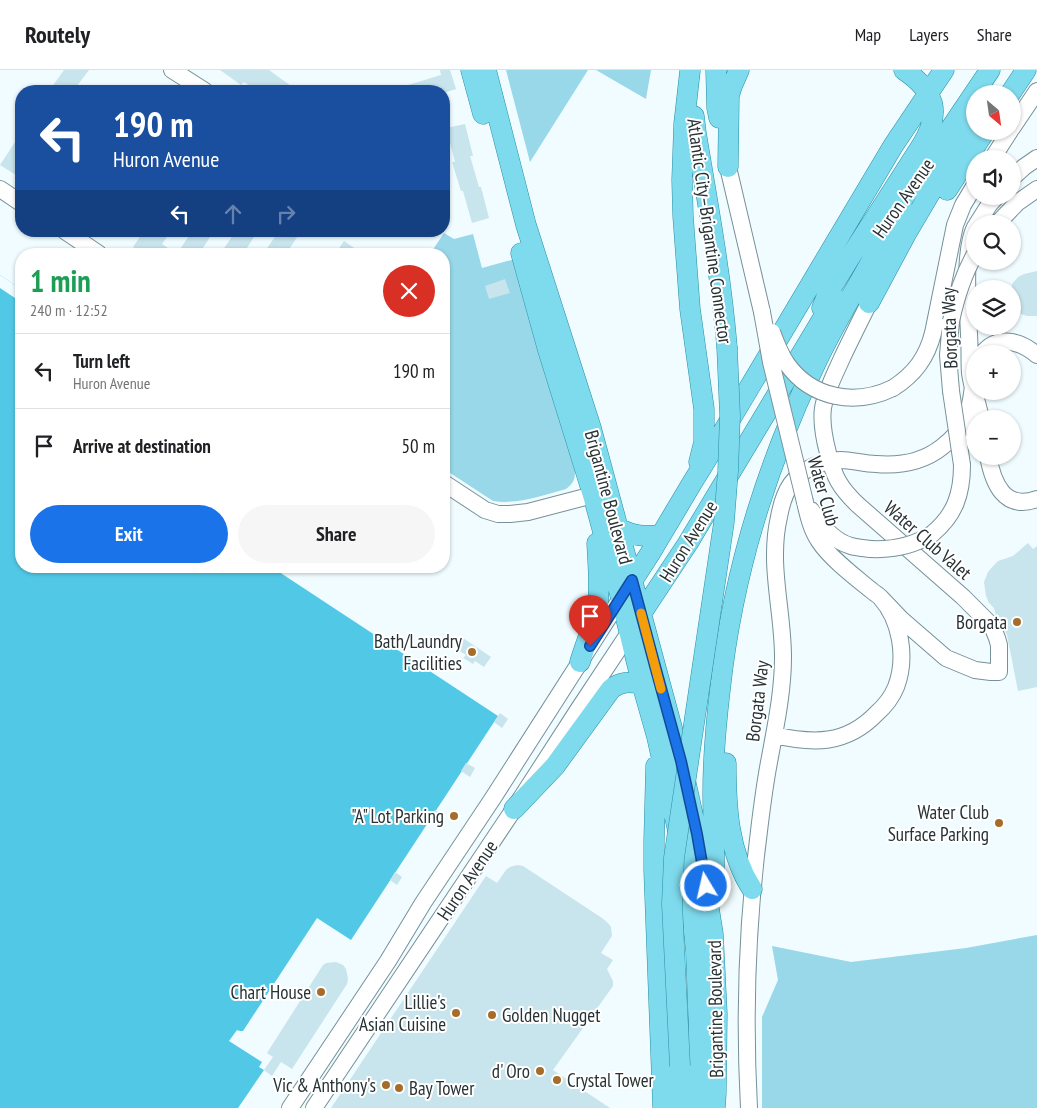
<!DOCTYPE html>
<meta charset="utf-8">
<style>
body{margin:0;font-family:"PT Sans Narrow",sans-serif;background:#f6f6f6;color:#202124;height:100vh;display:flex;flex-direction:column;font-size:19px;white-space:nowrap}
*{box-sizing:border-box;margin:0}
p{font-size:16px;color:#757577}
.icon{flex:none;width:28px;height:28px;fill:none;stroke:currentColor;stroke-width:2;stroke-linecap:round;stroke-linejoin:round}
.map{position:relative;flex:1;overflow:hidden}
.details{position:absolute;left:15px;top:178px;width:435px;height:325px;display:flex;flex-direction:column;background:#fff;border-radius:20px;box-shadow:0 1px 4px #0004}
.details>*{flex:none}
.top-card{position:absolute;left:15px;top:15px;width:435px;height:152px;border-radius:20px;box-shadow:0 1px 4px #0004;background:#1a4fa0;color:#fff;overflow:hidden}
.needle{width:32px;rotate:151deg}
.tools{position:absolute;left:966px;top:15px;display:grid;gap:10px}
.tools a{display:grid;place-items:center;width:55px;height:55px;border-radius:50%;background:#fff;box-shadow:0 1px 4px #0004;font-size:25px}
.pin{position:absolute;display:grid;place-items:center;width:42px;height:42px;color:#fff;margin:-51px -21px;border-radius:50% 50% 50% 0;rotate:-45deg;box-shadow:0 0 5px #0007}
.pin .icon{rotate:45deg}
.me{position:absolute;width:55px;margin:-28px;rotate:351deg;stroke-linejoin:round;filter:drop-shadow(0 0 4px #0008)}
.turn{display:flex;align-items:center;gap:18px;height:105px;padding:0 15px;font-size:22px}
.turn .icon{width:65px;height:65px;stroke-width:2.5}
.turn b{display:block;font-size:35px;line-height:42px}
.lanes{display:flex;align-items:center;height:48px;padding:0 15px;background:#0003;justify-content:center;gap:25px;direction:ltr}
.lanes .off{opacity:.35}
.round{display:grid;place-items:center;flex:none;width:52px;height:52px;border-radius:26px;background:#f6f6f6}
.head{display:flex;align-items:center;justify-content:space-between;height:85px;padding:0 15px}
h1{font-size:30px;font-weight:700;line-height:38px;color:#1e9e55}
.cta{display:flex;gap:10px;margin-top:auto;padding:10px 15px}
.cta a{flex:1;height:58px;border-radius:30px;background:#1a73e8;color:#fff;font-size:20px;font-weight:700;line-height:58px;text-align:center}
.cta a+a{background:#f6f6f6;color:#202124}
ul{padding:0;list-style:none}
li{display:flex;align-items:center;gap:15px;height:75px;padding:0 15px;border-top:1px solid #e0e0e0}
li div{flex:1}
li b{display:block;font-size:19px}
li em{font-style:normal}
header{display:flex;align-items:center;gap:30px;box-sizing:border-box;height:70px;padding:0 25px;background:#fff;border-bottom:1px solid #e0e0e0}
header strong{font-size:24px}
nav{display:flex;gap:28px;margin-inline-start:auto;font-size:18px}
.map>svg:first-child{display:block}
</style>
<header>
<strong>Routely</strong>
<nav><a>Map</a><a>Layers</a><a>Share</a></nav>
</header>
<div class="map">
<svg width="1037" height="1038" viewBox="0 0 1037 1038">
<rect width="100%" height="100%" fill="#f0fcff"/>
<path fill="#98d8e9" d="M 506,0 L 588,0 L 530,92 Z
M 596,0 L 651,0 L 646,29 Z
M 444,163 L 454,169 L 473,164 L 482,198 L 515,189 L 575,400 C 575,409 574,413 566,419 C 543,425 518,435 493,431 L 444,399 L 444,184 L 430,184 Z
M 1037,865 L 1037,1038 L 762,1038 L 762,947 L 778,910 L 772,876 L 851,892 L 966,878 Z"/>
<path fill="#51c9e6" d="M 0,205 L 21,219 L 21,496 L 270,496 L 498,646 L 351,870 L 317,848 L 243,961 L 240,961 L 237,960 L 229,971 L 262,992 L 259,997 L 264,1000 L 238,1038 L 0,1038 Z"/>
<path fill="#f0fcff" d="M 0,205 L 21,219 L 21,232 L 0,218 Z"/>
<path fill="#c8e4ec" d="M 64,0 L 89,0 L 73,21 L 49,21 Z
M 220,0 L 269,0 L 298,21 L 257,21 L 244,12 L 241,15 Z
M 440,0 L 450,0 L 456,19 L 444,23 L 444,21 L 395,21 L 395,19 L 441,5 Z
M 465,54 L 473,86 L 470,86 L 479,117 L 481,117 L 489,148 L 472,153 L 463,121 L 461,121 L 452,92 L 455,92 L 446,58 Z
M 21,63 L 21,98 L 16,105 L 0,95 Z
M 144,161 L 171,161 L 162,174 L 177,184 L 192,161 L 214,161 L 199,184 L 143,184 L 133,177 Z
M 236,161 L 258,161 L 243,184 L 220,184 Z
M 279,161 L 301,161 L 286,184 L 263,184 Z
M 344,171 L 363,184 L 335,184 Z
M 1037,201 L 1037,246 L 1027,246 L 1021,244 L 1014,239 L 1012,235 L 1012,214 L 1018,207 L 1024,204 Z
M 505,209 L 510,223 L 489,229 L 485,216 Z
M 1028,473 L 1033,479 L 1037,476 L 1037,617 L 1018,621 L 1007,565 L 1001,552 L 996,546 L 994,538 L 989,533 L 986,526 L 984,512 L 988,502 L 993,496 L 998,491 L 1013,486 Z
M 463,568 L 491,587 L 484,597 L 475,591 L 473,594 L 463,588 L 466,585 L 456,579 Z
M 500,643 L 508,649 L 502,658 L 494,652 Z
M 466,693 L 475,698 L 470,707 L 461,701 Z
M 435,740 L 444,746 L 438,754 L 430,748 Z
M 517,795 L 523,796 L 602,848 L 608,853 L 611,857 L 612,866 L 601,883 L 613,890 L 607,899 L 613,911 L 613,916 L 553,1000 L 610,1038 L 331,1038 L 486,806 L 497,813 L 506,800 L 510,797 Z
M 395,802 L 402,807 L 397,815 L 390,810 Z
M 336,892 L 343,895 L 346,899 L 348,909 L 347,914 L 292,999 L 281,992 L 272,1006 L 264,1000 L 273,987 L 267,983 L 323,895 L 326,893 Z"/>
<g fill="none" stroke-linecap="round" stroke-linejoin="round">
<defs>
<path id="minor" d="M 172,0 L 205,21
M 1012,58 L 1037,21
M 992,89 L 1010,61
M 728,97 L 762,242
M 1012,108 L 1024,97 L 1037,88
M 0,119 L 21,133
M 977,154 L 989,135 L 997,126
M 997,154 L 1017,133 L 1037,119
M 975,157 C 963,182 968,235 969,265 C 970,277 969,291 970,303 C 972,319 978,333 981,349
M 65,161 L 99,184
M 869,233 C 860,251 851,269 842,288 C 835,304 826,320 823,338 C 821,353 824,368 828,383 C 834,407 840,418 858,435 L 963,527 L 992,556 L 997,568 L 999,575 L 999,602 L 991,602 L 975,600 L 946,588 L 901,549 L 880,527
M 951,251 L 948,285 L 951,321
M 982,284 C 998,264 1020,271 1037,285
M 893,318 C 915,304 927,287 933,263 L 955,155 L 963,135 L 975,115
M 988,386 C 993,413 1004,441 1037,429
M 444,413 L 485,440 L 498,444 L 510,444 L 528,442 L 593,425
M 811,440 C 821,455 833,471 851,476 C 858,478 865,478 871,479
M 932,464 C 955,445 962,424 962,395
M 774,665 C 813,674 846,675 876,644 C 884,637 892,627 896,617 C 907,588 901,550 880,527 C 877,524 874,523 871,520 C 855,507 830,488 819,471 C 811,459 808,445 805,432
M 290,1038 L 388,891 L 423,833 L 493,728 L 621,528
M 314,1038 L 514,739 L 578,640 L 629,563
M 749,1038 C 744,946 747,853 759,761 C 762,736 765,712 770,687 C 776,654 783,621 783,587 C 783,540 768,494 779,447 C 781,436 784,424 791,414 C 802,399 822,390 841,390 C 852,390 864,394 876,394 C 899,396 923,392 942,377 C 951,370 960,361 965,351 C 972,336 972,319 975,303"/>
<path id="major" d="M 471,0 L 483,44
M 486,0 L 526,155 L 591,358 L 681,691 L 697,764 L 713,864 L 717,944 L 716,1023 L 715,1038
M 716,0 L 717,38 L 719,48
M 690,1 L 684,54 L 682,110 L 683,146 L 690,239 L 704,339 L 704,372 L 699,392
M 1010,24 L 1026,0
M 694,46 L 696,63 C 708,135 721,205 727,277
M 728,97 L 729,26 L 732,16 L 739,0
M 947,120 L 985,61
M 894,142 L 990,0
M 521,183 L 548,280 L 593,425 L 621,528 L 642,614 L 657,667 L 680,770 L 692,842 L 696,882 L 699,963 L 699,1038
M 869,233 L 906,164 L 975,47
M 822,238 L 828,223 L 852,184 L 922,75 C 942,42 935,21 904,0
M 618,458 C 634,466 643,467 661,465
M 629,516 L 651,482 L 692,413 L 705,392 L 893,76 L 944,0
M 637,550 L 688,473 L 835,228
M 580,592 C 586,572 595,552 598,532 C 600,513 598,493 597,473
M 726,693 C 726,736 728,782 752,819
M 656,696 L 654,771 L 654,800 L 663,1038
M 514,739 L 555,696 L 611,619 C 621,611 629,612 642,614
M 714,805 C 715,777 713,750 713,722 C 713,688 716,654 720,620 C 732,509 765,400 813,299 C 829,264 848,232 867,199 C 879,177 890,154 902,132
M 680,996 L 682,1038"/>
</defs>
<use href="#minor" stroke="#769199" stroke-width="18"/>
<use href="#major" stroke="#288fa5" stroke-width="21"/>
<use href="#minor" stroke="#fff" stroke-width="16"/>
<use href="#major" stroke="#7edaed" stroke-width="20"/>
<defs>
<path id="minor-bridge" d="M 762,242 L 771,292 L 805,432
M 951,251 C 956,228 963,205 975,184
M 772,262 C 776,273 780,284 787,294 C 812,329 856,336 893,318
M 951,321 L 962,395
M 871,479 C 893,480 913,476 932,464"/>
<path id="major-bridge" d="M 680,996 L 672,834 L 674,788 L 724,452 L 728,401 L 730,346 L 727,277"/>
</defs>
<use href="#minor-bridge" stroke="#769199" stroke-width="18" stroke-linecap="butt"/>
<use href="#major-bridge" stroke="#288fa5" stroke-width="21" stroke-linecap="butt"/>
<use href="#minor-bridge" stroke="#fff" stroke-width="16"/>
<use href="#major-bridge" stroke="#7edaed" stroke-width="20"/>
</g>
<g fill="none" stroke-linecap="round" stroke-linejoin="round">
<defs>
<path id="route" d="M 590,576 L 632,510 L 655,596 L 681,691 L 697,764 L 706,816"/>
</defs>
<use href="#route" stroke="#114b97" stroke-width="12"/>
<use href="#route" stroke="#1a73e8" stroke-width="9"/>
<path stroke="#f59e0b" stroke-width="9" d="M 641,543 L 661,619"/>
</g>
<g fill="#a56c2a" stroke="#fff" stroke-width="2">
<circle cx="1017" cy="552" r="5"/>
<circle cx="472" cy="582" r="5"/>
<circle cx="454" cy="746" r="5"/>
<circle cx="999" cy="753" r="5"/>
<circle cx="321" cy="922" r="5"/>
<circle cx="456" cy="943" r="5"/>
<circle cx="492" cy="945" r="5"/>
<circle cx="540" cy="1001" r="5"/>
<circle cx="557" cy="1010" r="5"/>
<circle cx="386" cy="1015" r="5"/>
<circle cx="399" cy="1018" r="5"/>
</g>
<g text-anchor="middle" stroke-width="4" stroke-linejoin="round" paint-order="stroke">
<g font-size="19" fill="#273235" stroke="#fff">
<text transform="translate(903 128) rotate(-55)" y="7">Huron Avenue</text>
<text transform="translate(710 161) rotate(82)" y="7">Atlantic City–Brigantine Connector</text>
<text transform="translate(949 258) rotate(-92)" y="7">Borgata Way</text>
<text transform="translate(824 421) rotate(74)" y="7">Water Club</text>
<text transform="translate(609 427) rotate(75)" y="7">Brigantine Boulevard</text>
<text transform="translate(928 470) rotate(41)" y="7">Water Club Valet</text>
<text transform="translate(688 471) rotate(-58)" y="7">Huron Avenue</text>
<text transform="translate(757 631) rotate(-83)" y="7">Borgata Way</text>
<text transform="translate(467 810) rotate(-56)" y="7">Huron Avenue</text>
<text transform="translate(715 939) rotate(-91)" y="7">Brigantine Boulevard</text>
</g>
<g font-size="19" fill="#273235" stroke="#fff" text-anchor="end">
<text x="1007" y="559">Borgata</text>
<text x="462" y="578">Bath/Laundry<tspan x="462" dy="22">Facilities</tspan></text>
<text x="989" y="749">Water Club<tspan x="989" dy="22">Surface Parking</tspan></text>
<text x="444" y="753">"A" Lot Parking</text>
<text x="311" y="929">Chart House</text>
<text x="446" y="939">Lillie's<tspan x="446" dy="22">Asian Cuisine</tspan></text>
<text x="502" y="952" text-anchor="start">Golden Nugget</text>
<text x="530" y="1008">d' Oro</text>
<text x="567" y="1017" text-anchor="start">Crystal Tower</text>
<text x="376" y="1022">Vic &amp; Anthony's</text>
<text x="409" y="1025" text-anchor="start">Bay Tower</text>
</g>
</g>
</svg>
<div class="tools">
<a><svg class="needle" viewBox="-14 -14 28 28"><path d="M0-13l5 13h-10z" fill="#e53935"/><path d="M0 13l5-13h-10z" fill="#757577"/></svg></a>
<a><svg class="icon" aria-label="sound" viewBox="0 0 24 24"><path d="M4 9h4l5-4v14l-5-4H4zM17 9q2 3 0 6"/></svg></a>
<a><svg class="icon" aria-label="search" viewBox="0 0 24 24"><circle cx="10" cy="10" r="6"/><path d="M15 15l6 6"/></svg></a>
<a><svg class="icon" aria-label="layers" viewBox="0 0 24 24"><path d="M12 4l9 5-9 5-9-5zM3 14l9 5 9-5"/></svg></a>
<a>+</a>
<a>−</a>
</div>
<div class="pin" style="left:590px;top:576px;background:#d93025"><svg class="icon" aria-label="arrive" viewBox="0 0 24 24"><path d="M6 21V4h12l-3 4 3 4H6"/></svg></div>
<svg class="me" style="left:706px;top:816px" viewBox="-20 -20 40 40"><circle r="17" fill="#1a73e8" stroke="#fff" stroke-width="3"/><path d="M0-11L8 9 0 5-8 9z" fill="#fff"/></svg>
<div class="top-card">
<div class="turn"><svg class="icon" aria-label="left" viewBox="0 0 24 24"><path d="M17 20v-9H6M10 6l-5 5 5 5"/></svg><div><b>190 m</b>Huron Avenue</div></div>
<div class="lanes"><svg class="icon" aria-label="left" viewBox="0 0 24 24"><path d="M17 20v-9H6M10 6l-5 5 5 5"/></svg><svg class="icon off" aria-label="ahead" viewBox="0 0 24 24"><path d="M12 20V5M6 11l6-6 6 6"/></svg><svg class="icon off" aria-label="right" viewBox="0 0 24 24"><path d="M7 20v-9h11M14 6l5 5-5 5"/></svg></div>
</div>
<section class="details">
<div class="head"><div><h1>1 min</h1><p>240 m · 12:52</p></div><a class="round" style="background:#d93025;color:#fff"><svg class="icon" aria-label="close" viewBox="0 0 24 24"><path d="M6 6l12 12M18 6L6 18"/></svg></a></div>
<ul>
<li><svg class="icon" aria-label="left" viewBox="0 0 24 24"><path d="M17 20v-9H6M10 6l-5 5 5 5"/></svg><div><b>Turn left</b><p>Huron Avenue</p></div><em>190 m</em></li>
<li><svg class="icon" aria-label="arrive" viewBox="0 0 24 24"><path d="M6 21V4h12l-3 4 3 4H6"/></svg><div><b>Arrive at destination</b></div><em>50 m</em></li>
</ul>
<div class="cta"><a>Exit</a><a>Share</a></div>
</section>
</div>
